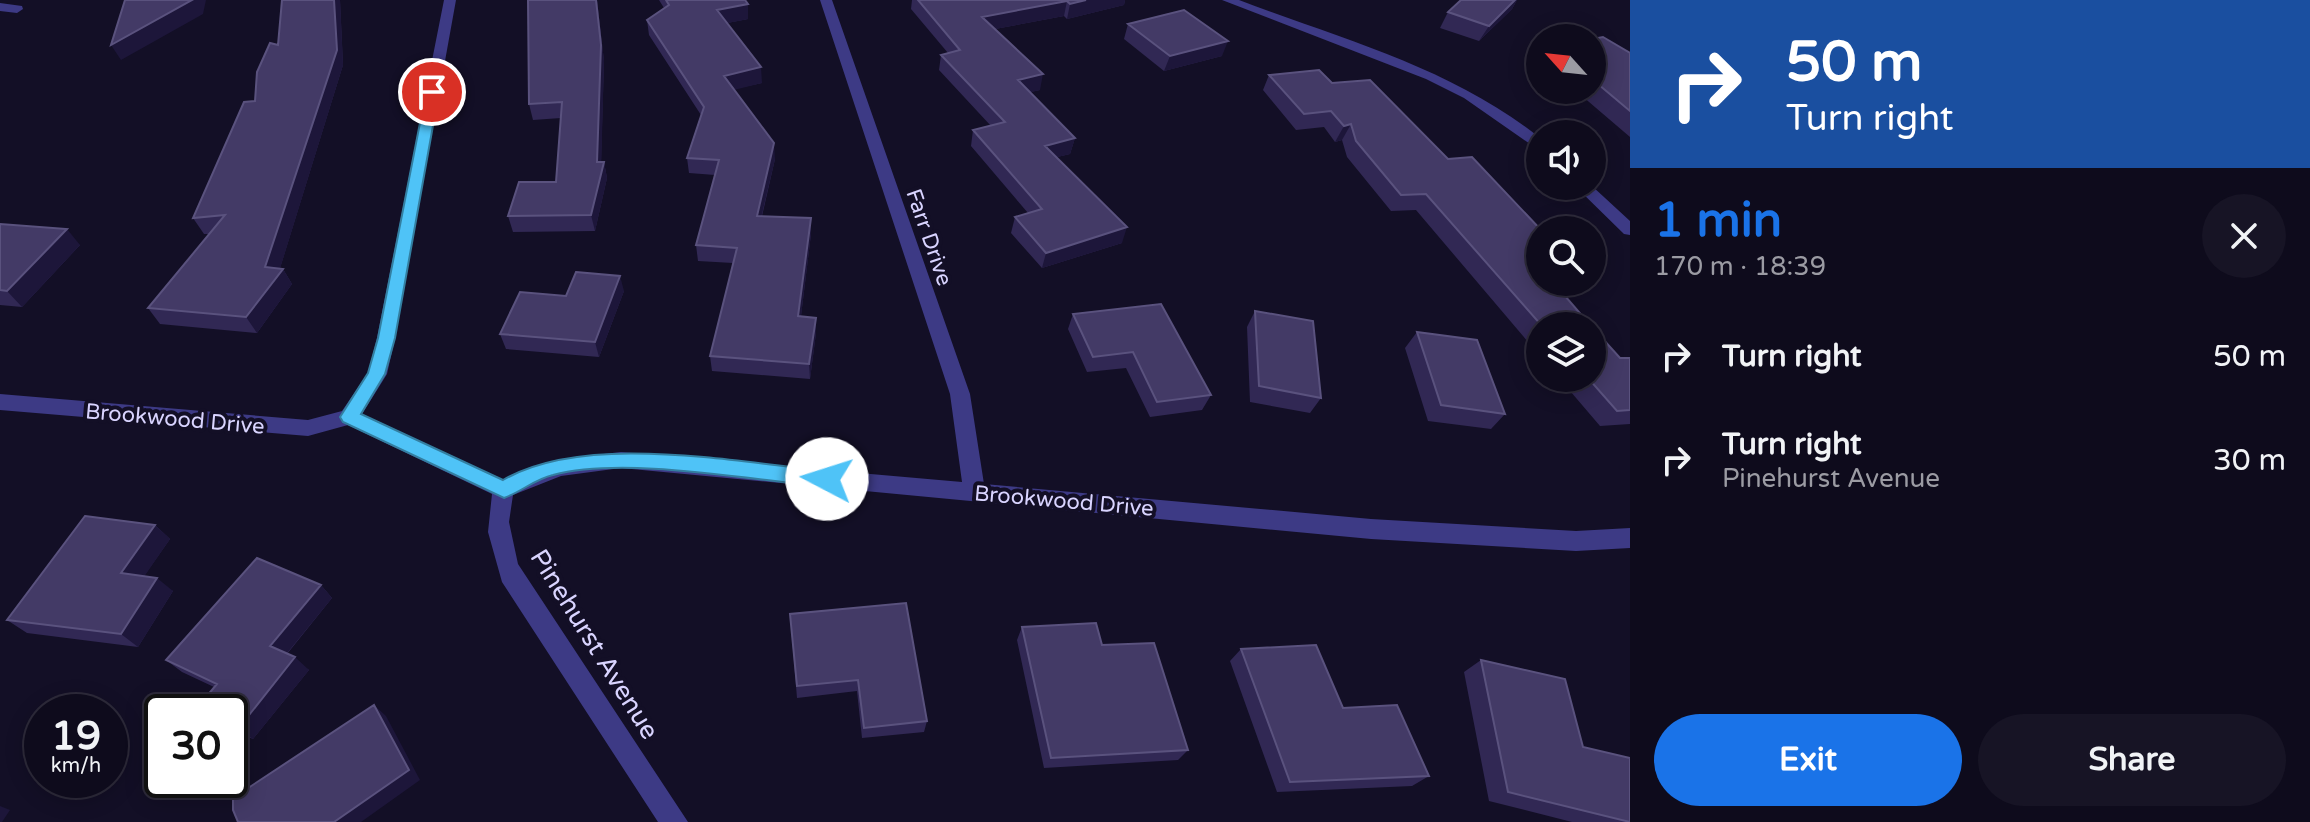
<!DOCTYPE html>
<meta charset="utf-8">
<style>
body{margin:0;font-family:"Varela Round",sans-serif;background:#171425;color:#f1f3f6;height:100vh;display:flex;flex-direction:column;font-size:30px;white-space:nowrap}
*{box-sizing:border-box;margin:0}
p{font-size:26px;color:#9b9ba3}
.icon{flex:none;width:44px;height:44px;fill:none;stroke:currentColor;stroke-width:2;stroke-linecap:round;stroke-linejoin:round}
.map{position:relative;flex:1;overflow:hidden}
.drawer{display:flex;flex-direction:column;background:#0e0b1c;width:680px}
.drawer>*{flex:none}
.top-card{background:#1a4fa0;color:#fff;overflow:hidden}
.needle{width:52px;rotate:297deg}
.fabs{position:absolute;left:1526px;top:24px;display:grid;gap:16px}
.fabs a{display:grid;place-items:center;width:80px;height:80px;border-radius:50%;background:#0e0b1c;box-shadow:0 4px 20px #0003,0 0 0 2px #2e2b3b;font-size:40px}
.speed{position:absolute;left:24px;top:694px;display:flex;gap:16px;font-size:40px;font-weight:700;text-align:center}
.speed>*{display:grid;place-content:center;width:104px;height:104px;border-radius:50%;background:#0e0b1c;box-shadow:0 4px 20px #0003,0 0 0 2px #2e2b3b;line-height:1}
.speed small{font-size:20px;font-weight:400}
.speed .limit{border:4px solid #111;border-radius:12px;background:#fff;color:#111}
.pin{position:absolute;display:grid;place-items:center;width:68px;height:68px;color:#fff;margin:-34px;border:4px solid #fff;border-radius:50%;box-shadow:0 2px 8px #0007}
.me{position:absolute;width:88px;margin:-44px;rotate:275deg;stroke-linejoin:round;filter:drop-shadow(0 0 6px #0008)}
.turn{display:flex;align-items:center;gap:28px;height:168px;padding:0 24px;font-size:36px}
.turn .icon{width:104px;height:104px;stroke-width:2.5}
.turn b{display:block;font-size:56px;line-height:68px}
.round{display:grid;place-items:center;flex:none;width:84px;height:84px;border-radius:42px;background:#171425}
.summary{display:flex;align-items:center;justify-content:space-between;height:136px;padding:0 24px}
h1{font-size:48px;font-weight:700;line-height:60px;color:#1a73e8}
.cta{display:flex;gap:16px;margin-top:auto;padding:16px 24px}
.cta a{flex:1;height:92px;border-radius:48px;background:#1a73e8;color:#fff;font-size:32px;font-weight:700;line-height:92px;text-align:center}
.cta a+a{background:#171425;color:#f1f3f6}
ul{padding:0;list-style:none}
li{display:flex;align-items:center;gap:24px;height:104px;padding:0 24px}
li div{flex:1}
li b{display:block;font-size:30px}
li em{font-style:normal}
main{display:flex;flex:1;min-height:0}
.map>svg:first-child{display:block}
</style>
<main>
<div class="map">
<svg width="1630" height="822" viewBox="0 0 1630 822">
<rect width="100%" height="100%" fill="#130f26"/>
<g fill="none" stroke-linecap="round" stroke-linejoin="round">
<path fill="#3d3a85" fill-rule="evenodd" d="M 444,0 L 456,0 L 395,338 L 387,374 L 362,414 L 503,480 L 561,459 L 621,452 L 962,482 L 950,394 L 820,0 L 832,0 L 970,394 L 984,484 L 1371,519 L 1576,531 L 1630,528 L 1630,548 L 1576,551 L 1371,539 L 621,468 L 561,476 L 513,495 L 509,522 L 518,564 L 688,822 L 658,822 L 502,582 L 488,532 L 492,494 L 348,425 L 308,436 L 0,410 L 0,394 L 308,420 L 342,411 L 368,373 L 377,338 Z
M 1222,0 L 1239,0 C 1344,40 1451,67 1540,138 L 1540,151 L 1464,98 L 1426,79 Z
M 0,3 L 22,6 L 23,9 L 17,13 L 0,11 Z
M 1575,186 L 1592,186 L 1630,221 L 1630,235 L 1624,234 Z"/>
</g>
<path fill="#312854" d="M 282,0 L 340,0 L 343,65 L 280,268 L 283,269 L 292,284 L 257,333 L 160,324 L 148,308 L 210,234 L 204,234 L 193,218 L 255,101 L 278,45 Z
M 528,0 L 597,0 L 604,61 L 601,162 L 604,162 L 607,178 L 595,231 L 513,232 L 508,216 L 556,182 L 561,118 L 533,120 L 529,104 Z
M 659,0 L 745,0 L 748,4 L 748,19 L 727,23 L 762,83 L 734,89 L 775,159 L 762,216 L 811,234 L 801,316 L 816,333 L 810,379 L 712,371 L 710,356 L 733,263 L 698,261 L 696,245 L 715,175 L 689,173 L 687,158 L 701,115 L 649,35 L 647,20 L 664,8 Z
M 912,0 L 1125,0 L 1124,5 L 1067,19 L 1064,16 L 995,29 L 1040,90 L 1030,92 L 1075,138 L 1070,154 L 1057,157 L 1122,243 L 1042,268 L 1011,233 L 1015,217 L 1028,213 L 971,146 L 973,130 L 991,126 L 939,70 L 941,55 L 948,53 L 911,9 Z
M 1461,0 L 1517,0 L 1512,9 L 1479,41 L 1440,28 L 1448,12 Z
M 1128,24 L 1222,56 L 1164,71 L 1124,39 Z
M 1592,39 L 1630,53 L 1630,137 L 1575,90 L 1592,90 Z
M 1269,75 L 1332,83 L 1540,282 L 1591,282 L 1580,294 L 1564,296 L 1591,326 L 1540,326 L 1540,356 L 1416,210 L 1391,211 L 1347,157 L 1342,140 L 1335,142 L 1324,127 L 1296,130 L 1263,90 Z
M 0,224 L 80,245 L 22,307 L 0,305 Z
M 624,291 L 599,357 L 506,349 L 500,334 L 566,296 Z
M 1255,311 L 1321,398 L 1310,413 L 1250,402 L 1247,327 Z
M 1073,314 L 1211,395 L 1202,410 L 1150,417 L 1126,368 L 1087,372 L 1068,329 Z
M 1417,332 L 1505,414 L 1491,429 L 1428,421 L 1405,348 Z
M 1620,358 L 1630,358 L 1630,424 L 1600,426 L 1559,378 L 1592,378 Z
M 155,525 L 170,539 L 144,576 L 173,591 L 138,647 L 27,633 L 7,620 Z
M 321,585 L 332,598 L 287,654 L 309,670 L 253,739 L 230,729 L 230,712 L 200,712 L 196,709 L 214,687 L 182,672 L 166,660 Z
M 791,626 L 927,721 L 924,732 L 862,738 L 857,691 L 797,698 Z
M 1022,627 L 1102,645 L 1188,750 L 1178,760 L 1044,768 L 1017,640 Z
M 1241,649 L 1343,708 L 1429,776 L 1412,786 L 1277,792 L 1230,661 Z
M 1481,660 L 1630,822 L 1572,822 L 1489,801 L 1464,672 Z"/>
<path fill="#1d163a" d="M 192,0 L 206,0 L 203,14 L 121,60 L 111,45 Z
M 334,0 L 340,0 L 343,65 L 278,275 L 283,269 L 292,284 L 257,333 L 246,317 L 265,267 Z
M 596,0 L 597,0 L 604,61 L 601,174 L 604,162 L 607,178 L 595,231 L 591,215 L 597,162 Z
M 1086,0 L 1125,0 L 1124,5 L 1067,19 L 1070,4 Z
M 1515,0 L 1517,0 L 1512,9 L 1479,41 L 1489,26 Z
M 1067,1 L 1064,16 L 979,32 L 982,17 Z
M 748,4 L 748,19 L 718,25 L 717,10 Z
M 1228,41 L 1222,56 L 1164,71 L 1170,56 Z
M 761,67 L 762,83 L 726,92 L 724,76 Z
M 1043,74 L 1040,90 L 1015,96 L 1018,80 Z
M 1351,124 L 1342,140 L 1335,142 L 1344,126 Z
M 1075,138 L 1070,154 L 1041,161 L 1045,146 Z
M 774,143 L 775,159 L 758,231 L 757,216 Z
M 811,218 L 811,234 L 799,332 L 798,316 Z
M 1127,227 L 1122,243 L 1042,268 L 1046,253 Z
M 67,229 L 80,245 L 22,307 L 7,291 Z
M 620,276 L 624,291 L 599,357 L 595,342 Z
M 816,318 L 816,333 L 810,379 L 809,364 Z
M 155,525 L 170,539 L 137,587 L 121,573 Z
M 157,578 L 173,591 L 138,647 L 121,634 Z
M 321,585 L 332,598 L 283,658 L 270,646 Z
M 295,657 L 309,670 L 253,739 L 238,729 Z
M 374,705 L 386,716 L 420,780 L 361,822 L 334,822 Z
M 0,806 L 10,810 L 2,822 L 0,822 Z"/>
<path fill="#433a66" stroke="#5a527e" stroke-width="2" d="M 125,0 L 192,0 L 111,45 Z
M 282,0 L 334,0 L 337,50 L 265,267 L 283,269 L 246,317 L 148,308 L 225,215 L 193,218 L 244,102 L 255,101 L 257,72 L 270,43 L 278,45 Z
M 528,0 L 596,0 L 601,45 L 597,162 L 604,162 L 591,215 L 508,216 L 519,182 L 556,182 L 562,102 L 529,104 Z
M 666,0 L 745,0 L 748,4 L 717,10 L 761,67 L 724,76 L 774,143 L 757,216 L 811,218 L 798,316 L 816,318 L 809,364 L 710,356 L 737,248 L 696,245 L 719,160 L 687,158 L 704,107 L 647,20 L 669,5 Z
M 918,0 L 1086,0 L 1070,4 L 1067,1 L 982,17 L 1043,74 L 1018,80 L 1075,138 L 1045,146 L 1127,227 L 1046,253 L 1015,217 L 1042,209 L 973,130 L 1005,122 L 941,55 L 960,50 Z
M 1461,0 L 1515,0 L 1489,26 L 1448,12 Z
M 1184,10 L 1228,41 L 1170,56 L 1128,24 Z
M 1603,37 L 1630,53 L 1630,111 L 1592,79 L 1592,39 Z
M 1319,70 L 1332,83 L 1370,80 L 1448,159 L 1472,157 L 1541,230 L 1540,282 L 1553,282 L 1591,326 L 1542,326 L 1426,194 L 1401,195 L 1356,141 L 1351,124 L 1344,126 L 1331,111 L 1304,114 L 1269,75 Z
M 0,224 L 67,229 L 7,291 L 0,290 Z
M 576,272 L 620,276 L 595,342 L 500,334 L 520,292 L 566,296 Z
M 1161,304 L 1211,395 L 1157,402 L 1133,352 L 1093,357 L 1073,314 Z
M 1255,311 L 1313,321 L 1321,398 L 1259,386 Z
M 1592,327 L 1620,358 L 1630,358 L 1630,410 L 1617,411 L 1588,378 L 1592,378 Z
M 1417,332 L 1477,340 L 1505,414 L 1441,405 Z
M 85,516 L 155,525 L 121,573 L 157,578 L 121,634 L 7,620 Z
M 257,558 L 321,585 L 270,646 L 295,657 L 238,729 L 230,725 L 230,712 L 202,712 L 196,709 L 217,684 L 166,660 Z
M 906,603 L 927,721 L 864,728 L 858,680 L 797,686 L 790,614 Z
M 1096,623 L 1102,645 L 1154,643 L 1188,750 L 1051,758 L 1022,627 Z
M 1316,645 L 1343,708 L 1397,705 L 1429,776 L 1290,782 L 1241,649 Z
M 1481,660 L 1565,679 L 1583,747 L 1630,758 L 1630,822 L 1508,792 Z
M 374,705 L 409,770 L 334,822 L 238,822 L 233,810 L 233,798 Z"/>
<path fill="#4fc3f7" stroke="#337fa1" stroke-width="2" d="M 432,88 L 439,92 L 395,338 L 385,374 L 361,414 L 503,480 C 586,432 733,462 827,471 L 837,479 L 834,484 L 827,487 C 750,480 625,456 553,475 C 535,479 521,492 504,498 L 343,422 L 340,417 L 368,373 L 378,338 L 426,92 Z"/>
<g text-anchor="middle" stroke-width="8" stroke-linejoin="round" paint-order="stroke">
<g font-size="22" fill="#d9d4ff" stroke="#130f26">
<text transform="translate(930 237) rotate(71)" y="8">Farr Drive</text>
<text transform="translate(175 418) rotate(5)" y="8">Brookwood Drive</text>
<text transform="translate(1064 500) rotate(5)" y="8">Brookwood Drive</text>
</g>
<g font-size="26" fill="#d9d4ff" stroke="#130f26">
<text transform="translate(595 644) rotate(58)" y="9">Pinehurst Avenue</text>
</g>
</g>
</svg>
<div class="fabs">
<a><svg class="needle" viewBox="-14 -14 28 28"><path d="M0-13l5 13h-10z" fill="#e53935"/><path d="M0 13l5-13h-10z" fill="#9b9ba3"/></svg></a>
<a><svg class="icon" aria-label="sound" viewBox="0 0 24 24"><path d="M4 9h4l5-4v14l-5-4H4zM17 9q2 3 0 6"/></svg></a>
<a><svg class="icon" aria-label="search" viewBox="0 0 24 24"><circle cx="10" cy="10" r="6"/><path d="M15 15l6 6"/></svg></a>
<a><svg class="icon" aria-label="layers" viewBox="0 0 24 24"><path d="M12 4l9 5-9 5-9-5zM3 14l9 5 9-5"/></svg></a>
</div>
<div class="speed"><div>19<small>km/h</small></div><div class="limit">30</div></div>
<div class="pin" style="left:432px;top:92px;background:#d93025"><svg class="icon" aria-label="arrive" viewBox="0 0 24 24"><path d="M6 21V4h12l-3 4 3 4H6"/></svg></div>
<svg class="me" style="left:827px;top:479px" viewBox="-20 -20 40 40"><circle r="19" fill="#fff"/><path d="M0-13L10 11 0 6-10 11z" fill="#4fc3f7"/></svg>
</div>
<section class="drawer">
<div class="top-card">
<div class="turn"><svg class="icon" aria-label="right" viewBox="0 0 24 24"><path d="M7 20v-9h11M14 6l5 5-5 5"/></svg><div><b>50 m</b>Turn right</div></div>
</div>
<div class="summary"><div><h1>1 min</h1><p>170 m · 18:39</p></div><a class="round"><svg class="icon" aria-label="close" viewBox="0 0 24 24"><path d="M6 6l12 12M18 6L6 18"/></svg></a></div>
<ul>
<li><svg class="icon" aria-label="right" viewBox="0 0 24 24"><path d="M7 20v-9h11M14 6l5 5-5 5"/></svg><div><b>Turn right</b></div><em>50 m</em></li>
<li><svg class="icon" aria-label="right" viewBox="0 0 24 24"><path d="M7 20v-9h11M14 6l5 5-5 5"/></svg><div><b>Turn right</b><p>Pinehurst Avenue</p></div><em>30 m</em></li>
</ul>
<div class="cta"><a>Exit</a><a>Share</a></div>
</section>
</main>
